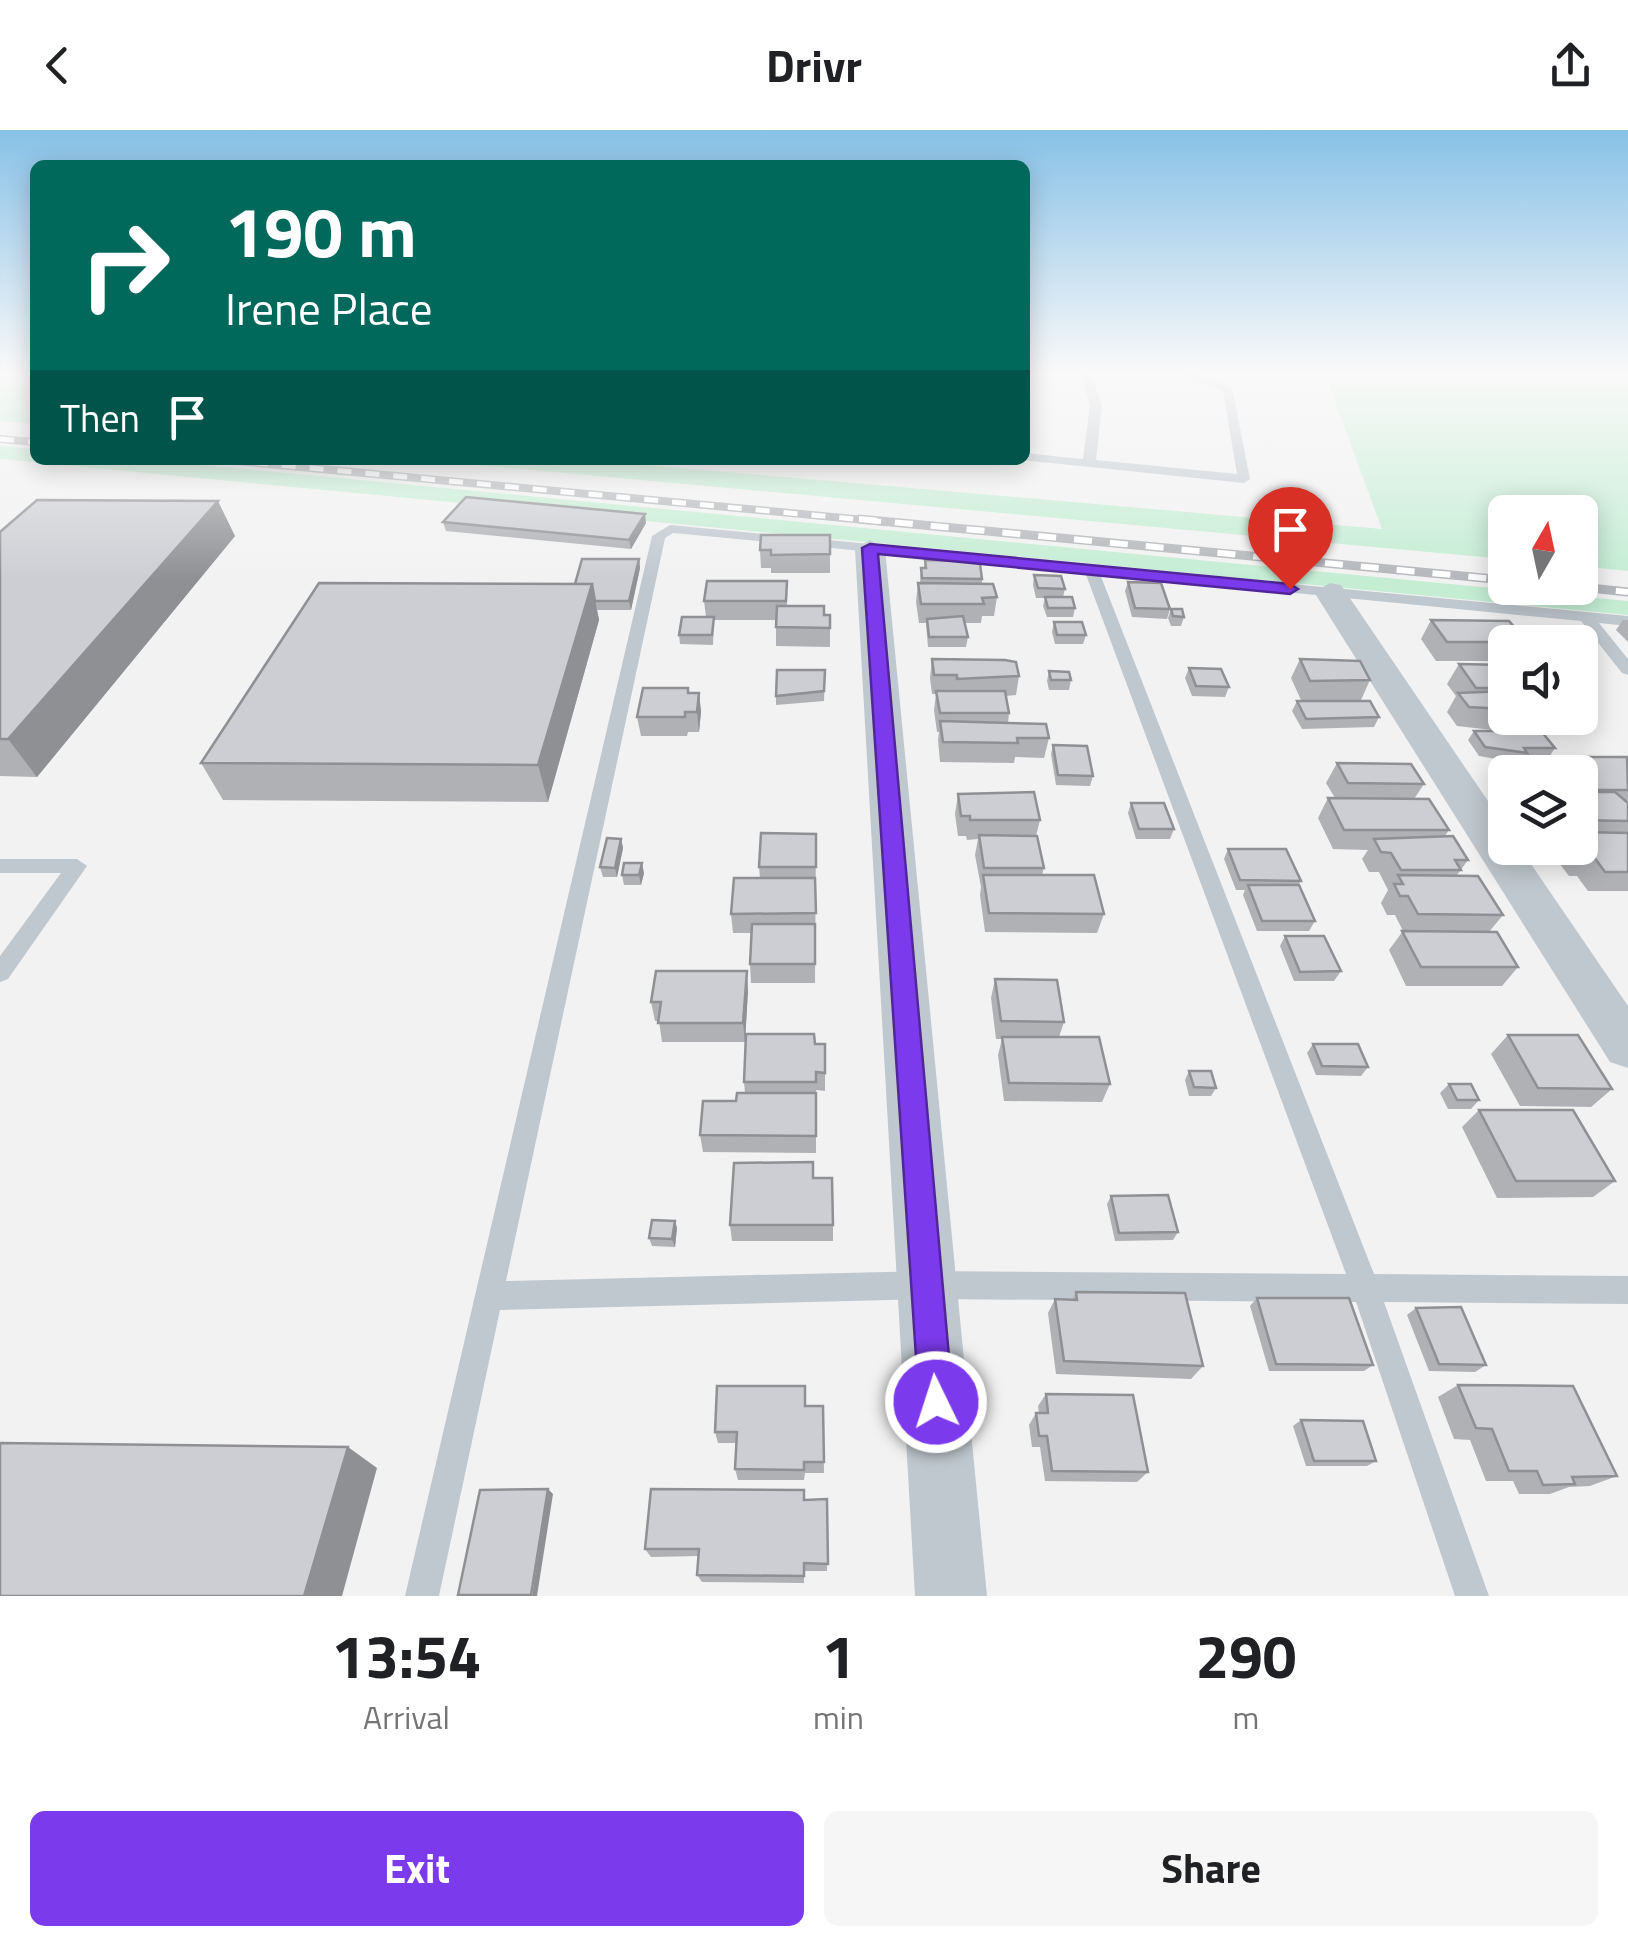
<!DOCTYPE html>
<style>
body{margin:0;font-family:"Titillium Web",sans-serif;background:#f6f6f6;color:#202124;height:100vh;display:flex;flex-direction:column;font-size:38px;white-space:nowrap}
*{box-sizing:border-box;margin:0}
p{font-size:32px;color:#757577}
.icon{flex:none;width:55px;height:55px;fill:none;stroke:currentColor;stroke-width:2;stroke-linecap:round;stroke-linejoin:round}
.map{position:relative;height:1466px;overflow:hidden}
.sheet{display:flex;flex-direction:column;background:#fff;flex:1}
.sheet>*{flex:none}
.banner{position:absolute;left:30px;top:30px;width:1000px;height:305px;border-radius:15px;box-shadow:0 5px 25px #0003;background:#00695c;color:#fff;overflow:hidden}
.needle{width:65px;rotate:9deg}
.fabs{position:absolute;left:1488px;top:365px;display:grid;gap:20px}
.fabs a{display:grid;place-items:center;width:110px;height:110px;border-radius:15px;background:#fff;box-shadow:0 5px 25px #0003;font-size:50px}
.pin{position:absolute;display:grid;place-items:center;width:85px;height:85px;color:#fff;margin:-102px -42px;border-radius:50% 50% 50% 0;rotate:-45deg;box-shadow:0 0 10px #0007}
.pin .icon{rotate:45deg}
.me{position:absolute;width:110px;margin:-55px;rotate:356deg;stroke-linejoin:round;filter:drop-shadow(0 0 8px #0008)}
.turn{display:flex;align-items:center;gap:35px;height:210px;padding:0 30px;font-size:45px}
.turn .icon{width:130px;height:130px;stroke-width:2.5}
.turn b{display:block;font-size:70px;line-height:85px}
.then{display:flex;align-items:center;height:95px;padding:0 30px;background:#0003;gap:20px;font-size:38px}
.eta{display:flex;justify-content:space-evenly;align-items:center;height:170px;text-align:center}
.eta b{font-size:60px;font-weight:700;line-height:70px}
.action{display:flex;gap:20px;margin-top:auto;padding:20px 30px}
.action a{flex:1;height:115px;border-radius:15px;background:#7c3aed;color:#fff;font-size:40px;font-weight:700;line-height:115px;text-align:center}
.action a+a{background:#f6f6f6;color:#202124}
header{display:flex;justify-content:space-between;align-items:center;height:130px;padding:0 30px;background:#fff;font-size:45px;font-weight:700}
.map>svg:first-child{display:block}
</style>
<header><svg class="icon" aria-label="back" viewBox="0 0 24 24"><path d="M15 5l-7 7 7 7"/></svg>Drivr<svg class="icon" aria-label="share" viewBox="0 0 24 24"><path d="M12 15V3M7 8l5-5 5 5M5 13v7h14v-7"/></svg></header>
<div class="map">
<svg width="1628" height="1466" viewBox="0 0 1628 1466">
<rect width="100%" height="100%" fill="#f3f2f2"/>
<path fill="#c4edd4" d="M 0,245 L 35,259 L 35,294 L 0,291 Z
M 1325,245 L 1628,245 L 1628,441 L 1580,436 L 1580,382 L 1505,382 L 1505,429 L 422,330 L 590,330 L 1382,399 Z
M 0,316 L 35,319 L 35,330 L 151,330 L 1628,471 L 1628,485 L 0,329 Z"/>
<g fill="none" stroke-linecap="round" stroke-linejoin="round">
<path fill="#c0c8cf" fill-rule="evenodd" d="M 1081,245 L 1091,245 L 1102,275 L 1096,330 L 1237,344 L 1223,261 L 1183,245 L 1198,245 L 1232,257 L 1250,349 L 1244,353 L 1022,330 L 1025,330 L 1025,323 L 1083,329 L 1090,275 Z
M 670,395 L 1628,486 L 1628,496 L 1599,493 L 1628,529 L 1628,545 L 1622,543 L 1581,491 L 1100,444 L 1374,1144 L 1628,1146 L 1628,1174 L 1384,1172 L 1489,1466 L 1455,1466 L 1356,1172 L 927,1169 L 500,1180 L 439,1466 L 405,1466 L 652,406 ZM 673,403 L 1085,442 L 1346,1144 L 927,1141 L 506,1151 L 665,408 Z
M 0,729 L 77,729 L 87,736 L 8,849 L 0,852 L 0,826 L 61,743 L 0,743 Z"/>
<path fill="#c0c8cf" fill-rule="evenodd" d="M 870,410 L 885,419 L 987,1466 L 915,1466 L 855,419 Z
M 1330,453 L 1341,455 L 1505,696 L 1505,718 L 1520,718 L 1628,876 L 1628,938 L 1610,932 L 1314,462 Z"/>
<defs>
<path id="rail-far1" d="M 0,309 L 35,312
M 226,330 L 886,392"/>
<path id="rail" d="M 859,389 L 1505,450
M 1580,457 L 1628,462"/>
</defs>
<use href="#rail-far1" stroke="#b4b7bb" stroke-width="8"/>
<use href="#rail" stroke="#b4b7bb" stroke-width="9"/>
<use href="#rail-far1" stroke="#fff" stroke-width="5" stroke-dasharray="14" stroke-linecap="butt"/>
<use href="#rail" stroke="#fff" stroke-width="6" stroke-dasharray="18" stroke-linecap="butt"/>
</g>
<path fill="#afb1b5" d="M 443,392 L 646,393 L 631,419 L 446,401 Z
M 0,402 L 235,406 L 37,647 L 0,646 Z
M 830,405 L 830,443 L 771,443 L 771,438 L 761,438 L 760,420 Z
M 639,429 L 640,438 L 631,480 L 597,480 L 599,490 L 548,672 L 223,670 L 201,633 L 575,454 Z
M 925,430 L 982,449 L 982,454 L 997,467 L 994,486 L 982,486 L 981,493 L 965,493 L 968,507 L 966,517 L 928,517 L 926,493 L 919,493 L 916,472 L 918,453 L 920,453 L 921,438 L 924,438 Z
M 1034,445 L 1065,459 L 1063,467 L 1075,478 L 1073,487 L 1047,487 L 1043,476 L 1045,468 L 1036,468 L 1033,455 Z
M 787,451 L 787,476 L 824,485 L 830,485 L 830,517 L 776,516 L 776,490 L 714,490 L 713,515 L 680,514 L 679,505 L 706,487 L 704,471 Z
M 1128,452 L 1170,479 L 1167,489 L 1132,487 L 1125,461 Z
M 1171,479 L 1184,487 L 1181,496 L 1171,496 L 1168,488 Z
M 1431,490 L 1524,508 L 1521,512 L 1505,512 L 1505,527 L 1502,531 L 1436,531 L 1421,509 Z
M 1623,490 L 1628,490 L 1628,512 L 1616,500 Z
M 1054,492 L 1086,505 L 1083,514 L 1055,514 L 1052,502 Z
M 1542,503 L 1579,512 L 1536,512 Z
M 932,529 L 1019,546 L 1016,565 L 1006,566 L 1009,583 L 1008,593 L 1049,608 L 1044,628 L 1015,627 L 1014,633 L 940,632 L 938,610 L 939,602 L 937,602 L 934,580 L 936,564 L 932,564 L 930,548 Z
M 1300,529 L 1370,550 L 1361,570 L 1301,570 L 1291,548 Z
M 1459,534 L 1505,535 L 1505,588 L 1550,588 L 1541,601 L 1555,618 L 1549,627 L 1628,628 L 1628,761 L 1588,761 L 1577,746 L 1569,746 L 1559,733 L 1564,727 L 1560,722 L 1564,718 L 1580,718 L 1580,642 L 1512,642 L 1519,633 L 1479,626 L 1468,610 L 1474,601 L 1501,601 L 1457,596 L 1447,582 L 1456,566 L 1447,554 Z
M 1189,538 L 1229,557 L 1225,567 L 1192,566 L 1185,548 Z
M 825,540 L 824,571 L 776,575 L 776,566 Z
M 1049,541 L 1071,550 L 1069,560 L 1049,560 L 1047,551 Z
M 688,558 L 689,563 L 699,563 L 701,582 L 699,602 L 688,602 L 687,606 L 641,606 L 637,587 Z
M 1297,571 L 1379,587 L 1374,597 L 1302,599 L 1292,581 Z
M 1053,615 L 1093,646 L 1090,656 L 1056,655 L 1051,624 Z
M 1337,633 L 1424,654 L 1414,669 L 1449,700 L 1445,706 L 1468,730 L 1457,745 L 1503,785 L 1489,802 L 1518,837 L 1502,856 L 1406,856 L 1389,820 L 1403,801 L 1395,785 L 1387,785 L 1381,773 L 1388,760 L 1379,742 L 1369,742 L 1362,729 L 1368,720 L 1333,719 L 1318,688 L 1328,668 L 1335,668 L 1326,653 Z
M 958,664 L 1040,690 L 1036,706 L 1044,738 L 1042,745 L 1104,784 L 1097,803 L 985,802 L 980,765 L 981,757 L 975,725 L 978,709 L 967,710 L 966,706 L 958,706 L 955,684 Z
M 1131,673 L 1174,699 L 1170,709 L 1136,709 L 1128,683 Z
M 816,704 L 815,853 L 751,853 L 750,834 L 752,803 L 733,803 L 731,784 L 760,748 L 759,737 Z
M 621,709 L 623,718 L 617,747 L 603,747 L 600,737 Z
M 1228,719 L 1301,751 L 1298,755 L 1315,791 L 1309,801 L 1257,801 L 1243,765 L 1245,760 L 1236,760 L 1224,729 Z
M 644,743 L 641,755 L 624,755 L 622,745 Z
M 1285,806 L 1341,841 L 1334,851 L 1294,851 L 1280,816 Z
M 995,849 L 1064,892 L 1059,907 L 1110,954 L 1102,972 L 1004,971 L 998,925 L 1002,909 L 996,909 L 991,868 Z
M 748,860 L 745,912 L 662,912 L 659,891 L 655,891 L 651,872 Z
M 1508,905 L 1612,959 L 1591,977 L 1520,976 L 1491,924 Z
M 815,914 L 825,914 L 825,961 L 816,960 L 816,1023 L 703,1022 L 700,1005 L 745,963 L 744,952 Z
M 1313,914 L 1368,937 L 1361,946 L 1316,945 L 1307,923 Z
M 1189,941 L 1216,958 L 1211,966 L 1189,966 L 1185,950 Z
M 1449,954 L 1479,970 L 1471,979 L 1448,979 L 1440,963 Z
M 1479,980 L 1615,1051 L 1593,1067 L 1497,1068 L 1462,997 Z
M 1111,1066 L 1178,1102 L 1173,1110 L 1115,1111 L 1107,1074 Z
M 675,1091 L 677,1098 L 675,1117 L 652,1116 L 649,1108 Z
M 730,1095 L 833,1095 L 833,1111 L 732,1111 Z
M 1076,1162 L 1203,1236 L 1191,1249 L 1056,1244 L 1048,1183 L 1055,1169 L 1072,1170 Z
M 1257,1168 L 1373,1235 L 1364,1241 L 1269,1241 L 1250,1176 Z
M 1416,1178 L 1486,1235 L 1475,1242 L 1429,1241 L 1407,1185 Z
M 1458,1255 L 1617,1346 L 1590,1356 L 1569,1357 L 1550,1364 L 1519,1364 L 1513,1351 L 1486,1351 L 1470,1310 L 1454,1309 L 1438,1267 Z
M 1046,1264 L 1148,1342 L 1137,1352 L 1045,1351 L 1040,1317 L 1032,1317 L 1029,1295 L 1036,1283 L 1039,1283 L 1038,1276 Z
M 805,1276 L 823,1276 L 824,1343 L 805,1343 L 804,1350 L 738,1350 L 735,1339 L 737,1313 L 718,1313 L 715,1302 Z
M 1301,1290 L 1376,1331 L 1367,1336 L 1306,1336 L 1293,1296 Z
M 827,1369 L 827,1441 L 804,1441 L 804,1453 L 702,1452 L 697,1445 L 699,1426 L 651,1427 L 645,1419 L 804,1370 Z"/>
<path fill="#8f9094" d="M 218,371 L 235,406 L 37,647 L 8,609 Z
M 645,384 L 646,393 L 631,419 L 629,410 Z
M 639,429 L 640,438 L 631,480 L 629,471 Z
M 592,454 L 599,490 L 548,672 L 538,635 Z
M 699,563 L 701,582 L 699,602 L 697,582 Z
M 621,709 L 623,718 L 617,747 L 615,738 Z
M 642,733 L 644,743 L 641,755 L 639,745 Z
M 747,841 L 748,860 L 745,912 L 743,893 Z
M 675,1091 L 677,1098 L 675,1117 L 672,1109 Z
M 348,1317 L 377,1338 L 342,1466 L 304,1466 Z
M 548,1359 L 553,1364 L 537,1466 L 532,1466 Z"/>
<path fill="#ccced3" stroke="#8f9094" stroke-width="2.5" d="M 466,367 L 645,384 L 629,410 L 443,392 Z
M 37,370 L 218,371 L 8,609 L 0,609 L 0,402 Z
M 761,405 L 830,405 L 830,424 L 771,425 L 771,420 L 760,420 Z
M 582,429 L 639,429 L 629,471 L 595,471 L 592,454 L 575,454 Z
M 925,430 L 968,431 L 980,434 L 982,449 L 922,448 L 921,438 L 926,438 Z
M 1034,445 L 1061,446 L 1065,459 L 1038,458 Z
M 707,451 L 787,451 L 786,471 L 704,471 Z
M 1128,452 L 1161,453 L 1170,479 L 1135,478 Z
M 319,453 L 592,454 L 538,635 L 201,633 Z
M 918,453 L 993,454 L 997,467 L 982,468 L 984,474 L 921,474 Z
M 1045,467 L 1072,467 L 1075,478 L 1048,478 Z
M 777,476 L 824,476 L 824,485 L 830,485 L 830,498 L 776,497 Z
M 1171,479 L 1182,479 L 1184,487 L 1173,486 Z
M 963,486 L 968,507 L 929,507 L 927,489 Z
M 682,487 L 714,487 L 712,505 L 679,505 Z
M 1431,490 L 1509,491 L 1524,508 L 1510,508 L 1514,512 L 1447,512 Z
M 1054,492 L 1082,492 L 1086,505 L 1057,505 Z
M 1542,503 L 1570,503 L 1579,512 L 1550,512 Z
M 932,529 L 1005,530 L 1016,532 L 1019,546 L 957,549 L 957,545 L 934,545 Z
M 1300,529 L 1360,531 L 1370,550 L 1310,551 Z
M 1459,534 L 1505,535 L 1505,558 L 1476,558 Z
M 1189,538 L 1221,539 L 1229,557 L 1196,556 Z
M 777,540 L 825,540 L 824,561 L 776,566 Z
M 1049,541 L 1069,542 L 1071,550 L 1051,550 Z
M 643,558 L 688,558 L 688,563 L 699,563 L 697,582 L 685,582 L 685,587 L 637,587 Z
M 936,561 L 1005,561 L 1009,583 L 940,583 Z
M 1505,561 L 1505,579 L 1469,577 L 1458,563 Z
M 1297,571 L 1370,571 L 1379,587 L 1306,589 Z
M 940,591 L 1046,594 L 1049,608 L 1017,608 L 1018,613 L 943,612 Z
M 1474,601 L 1541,601 L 1555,618 L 1524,618 L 1527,623 L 1485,617 Z
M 1053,615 L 1087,616 L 1093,646 L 1058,645 Z
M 1523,627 L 1627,627 L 1628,660 L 1580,660 L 1580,642 L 1534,642 Z
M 1337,633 L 1411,634 L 1424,654 L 1348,653 Z
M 1034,662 L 1040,690 L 970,690 L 970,686 L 961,686 L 958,664 Z
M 1580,662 L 1615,662 L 1628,673 L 1628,691 L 1580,690 Z
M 1328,668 L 1429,669 L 1449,700 L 1344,700 Z
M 1131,673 L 1164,673 L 1174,699 L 1139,699 Z
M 1580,702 L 1628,703 L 1628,742 L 1605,742 L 1594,727 L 1585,727 L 1578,718 L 1580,718 L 1580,713 L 1584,713 L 1580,708 Z
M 761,703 L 816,704 L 816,737 L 759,737 Z
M 979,705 L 1037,706 L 1044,738 L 984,738 Z
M 1453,706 L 1468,730 L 1455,730 L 1461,740 L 1401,740 L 1391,723 L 1381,722 L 1374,709 Z
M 607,708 L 621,709 L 615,738 L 600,737 Z
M 1228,719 L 1286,719 L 1301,751 L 1240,750 Z
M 624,733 L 642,733 L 639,745 L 622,745 Z
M 983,745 L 1094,745 L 1104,784 L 989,783 Z
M 1398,745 L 1478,746 L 1503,785 L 1418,784 L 1408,766 L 1400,766 L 1394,754 L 1403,754 Z
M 734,748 L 815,748 L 816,783 L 731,784 Z
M 1248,755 L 1299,755 L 1315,791 L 1262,791 Z
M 752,794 L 815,794 L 815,834 L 750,834 Z
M 1402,801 L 1497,802 L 1518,837 L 1421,837 Z
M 1285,806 L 1324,806 L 1341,841 L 1300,842 Z
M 656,841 L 747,841 L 743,893 L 658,893 L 661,872 L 651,872 Z
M 995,849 L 1057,850 L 1064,892 L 1001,891 Z
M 746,904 L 814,904 L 815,914 L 825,914 L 825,943 L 816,942 L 816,952 L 744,952 Z
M 1508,905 L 1578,905 L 1612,959 L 1538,958 Z
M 1002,907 L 1099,907 L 1110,954 L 1009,953 Z
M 1313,914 L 1358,914 L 1368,937 L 1322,936 Z
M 1189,941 L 1211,941 L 1216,958 L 1194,957 Z
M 1449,954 L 1471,954 L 1479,970 L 1457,970 Z
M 737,963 L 816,963 L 816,1006 L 700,1005 L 703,971 L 736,971 Z
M 1479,980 L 1573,980 L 1615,1051 L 1516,1051 Z
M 813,1032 L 813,1048 L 832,1048 L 833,1095 L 730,1095 L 734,1033 Z
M 1168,1065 L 1178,1102 L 1119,1103 L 1111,1066 Z
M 652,1090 L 675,1091 L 672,1109 L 649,1108 Z
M 1076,1162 L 1185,1163 L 1203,1236 L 1064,1231 L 1055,1169 L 1077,1170 Z
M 1257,1168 L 1349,1168 L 1373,1235 L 1276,1234 Z
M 1461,1177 L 1486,1235 L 1439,1234 L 1416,1178 Z
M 1458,1255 L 1573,1256 L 1617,1346 L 1572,1347 L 1575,1354 L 1543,1355 L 1537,1341 L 1509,1341 L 1492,1299 L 1476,1298 Z
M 717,1256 L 805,1256 L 805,1276 L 823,1276 L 824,1332 L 804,1332 L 804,1340 L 735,1339 L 737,1302 L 715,1302 Z
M 1046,1264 L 1133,1265 L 1148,1342 L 1052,1341 L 1047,1306 L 1039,1306 L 1036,1283 L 1048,1283 Z
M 1301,1290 L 1363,1291 L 1376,1331 L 1314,1331 Z
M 0,1313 L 348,1317 L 304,1466 L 0,1466 Z
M 548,1359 L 531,1465 L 458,1465 L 480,1360 Z
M 651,1359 L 804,1360 L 804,1370 L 827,1369 L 828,1434 L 804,1433 L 804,1446 L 697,1445 L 699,1419 L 645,1419 Z"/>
<linearGradient id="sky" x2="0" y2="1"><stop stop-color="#87c1e7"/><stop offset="0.54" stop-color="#faf9f9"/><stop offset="1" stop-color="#faf9f9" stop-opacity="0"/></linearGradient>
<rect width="1628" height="450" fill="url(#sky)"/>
<path fill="#7c3aed" stroke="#51269a" stroke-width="2.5" d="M 870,414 L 1290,454 L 1298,459 L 1290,464 L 878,424 L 953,1272 L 948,1284 L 936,1289 L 924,1284 L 919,1272 L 862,418 Z"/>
</svg>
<div class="fabs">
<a><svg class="needle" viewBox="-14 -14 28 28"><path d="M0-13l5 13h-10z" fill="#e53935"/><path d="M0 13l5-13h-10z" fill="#757577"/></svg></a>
<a><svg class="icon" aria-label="sound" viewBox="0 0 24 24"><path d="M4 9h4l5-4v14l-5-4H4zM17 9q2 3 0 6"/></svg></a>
<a><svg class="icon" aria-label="layers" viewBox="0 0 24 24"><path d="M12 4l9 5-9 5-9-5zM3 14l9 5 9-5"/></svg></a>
</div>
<div class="pin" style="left:1290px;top:459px;background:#d93025"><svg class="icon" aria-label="arrive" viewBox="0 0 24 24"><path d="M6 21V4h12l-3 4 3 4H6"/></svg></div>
<svg class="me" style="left:936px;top:1272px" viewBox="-20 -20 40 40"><circle r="17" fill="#7c3aed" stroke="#fff" stroke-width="3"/><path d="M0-11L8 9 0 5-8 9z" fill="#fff"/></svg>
<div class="banner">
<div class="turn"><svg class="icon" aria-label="right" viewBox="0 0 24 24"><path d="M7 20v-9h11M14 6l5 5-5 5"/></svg><div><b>190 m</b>Irene Place</div></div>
<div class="then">Then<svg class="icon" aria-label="arrive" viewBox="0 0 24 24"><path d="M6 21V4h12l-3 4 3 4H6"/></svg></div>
</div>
</div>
<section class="sheet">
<div class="eta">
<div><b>13:54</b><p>Arrival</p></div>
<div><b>1</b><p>min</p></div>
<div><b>290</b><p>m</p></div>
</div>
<div class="action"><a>Exit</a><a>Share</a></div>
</section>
